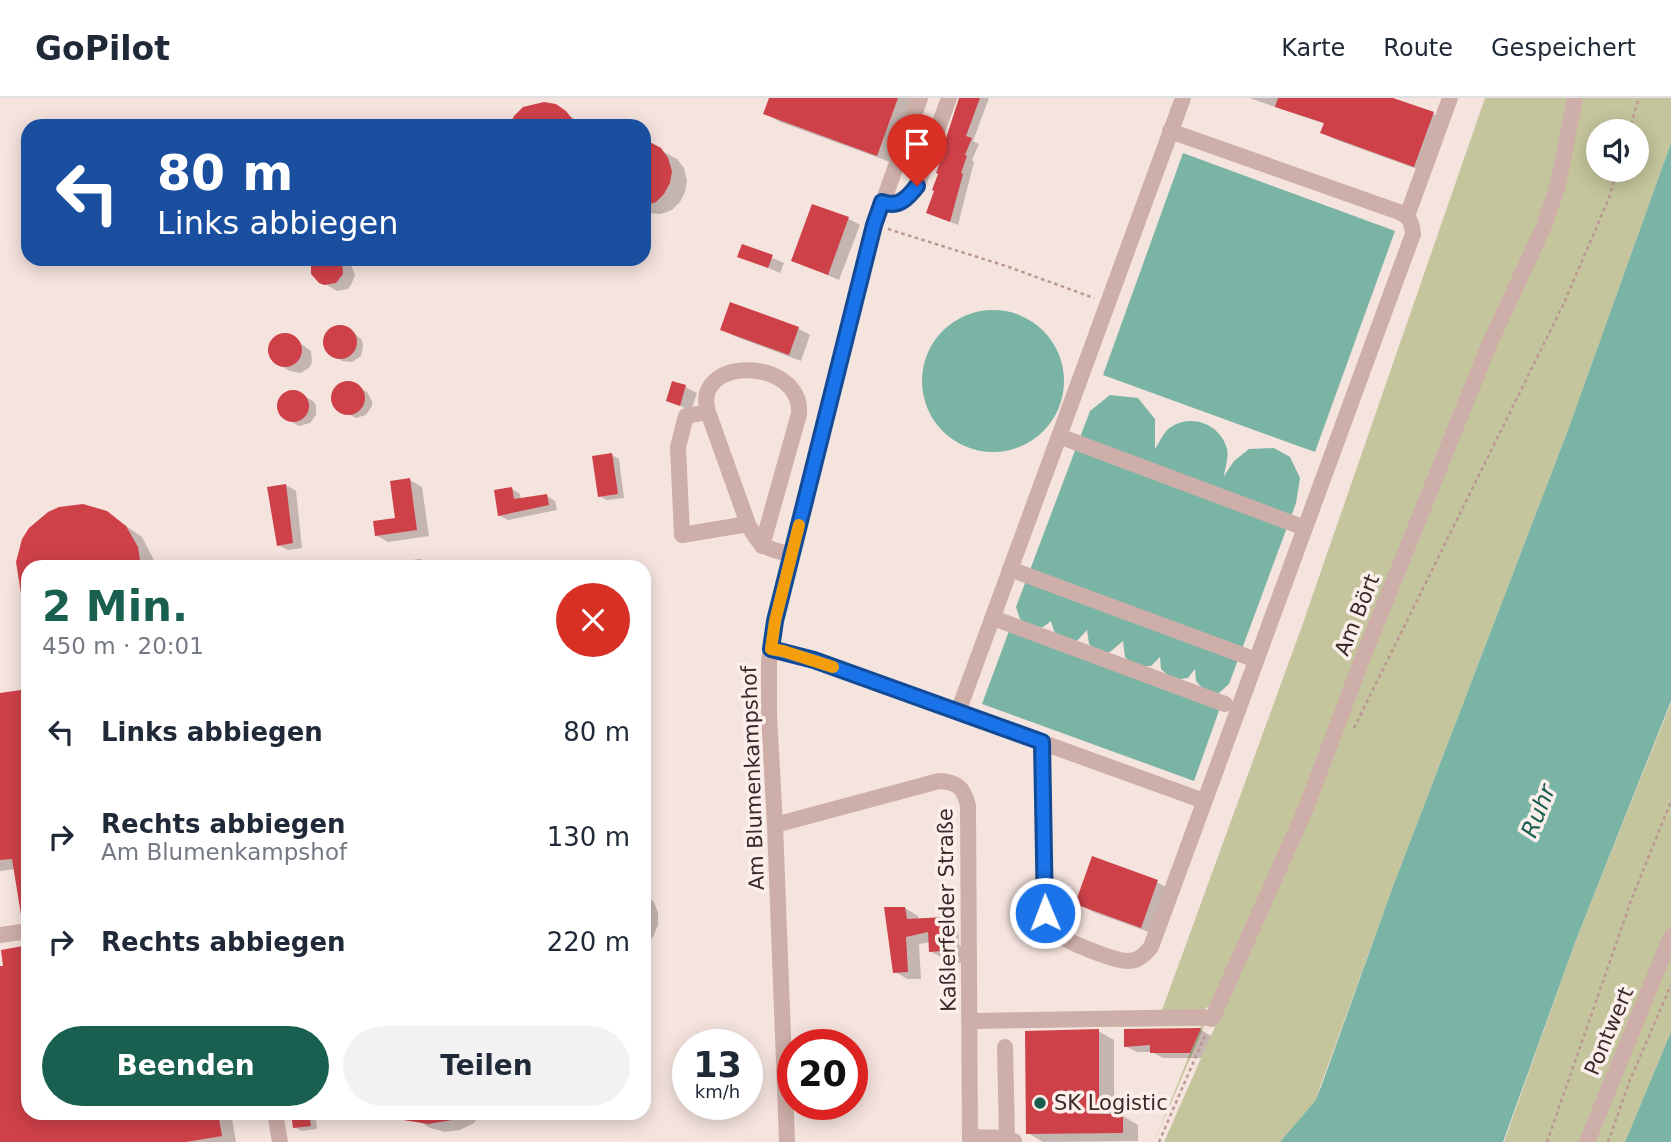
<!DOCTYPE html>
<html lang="de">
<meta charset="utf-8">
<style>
body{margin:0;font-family:"DejaVu Sans",sans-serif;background:#f2f2f3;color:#1f2937;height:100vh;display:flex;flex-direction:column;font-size:26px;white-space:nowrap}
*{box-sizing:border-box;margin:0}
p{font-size:23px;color:#747a83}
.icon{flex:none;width:38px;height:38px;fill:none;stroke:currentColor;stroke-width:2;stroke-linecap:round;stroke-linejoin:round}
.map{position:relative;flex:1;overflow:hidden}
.drawer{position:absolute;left:21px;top:462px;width:630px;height:560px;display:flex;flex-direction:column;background:#fff;border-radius:21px;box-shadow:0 4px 18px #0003}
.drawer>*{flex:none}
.top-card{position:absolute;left:21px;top:21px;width:630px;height:147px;border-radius:21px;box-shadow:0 4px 18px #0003;background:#1a4fa0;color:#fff;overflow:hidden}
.controls{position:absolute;left:1586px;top:21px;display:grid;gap:14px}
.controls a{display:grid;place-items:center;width:63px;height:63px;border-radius:50%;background:#fff;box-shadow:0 4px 18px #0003;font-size:35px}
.speed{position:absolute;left:672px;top:931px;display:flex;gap:14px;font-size:35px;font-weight:700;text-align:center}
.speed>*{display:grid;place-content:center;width:91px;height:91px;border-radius:50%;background:#fff;box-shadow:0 4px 18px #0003;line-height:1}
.speed small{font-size:18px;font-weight:400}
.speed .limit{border:10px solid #d22;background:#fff;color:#111}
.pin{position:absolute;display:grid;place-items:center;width:60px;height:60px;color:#fff;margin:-72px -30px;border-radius:50% 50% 50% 0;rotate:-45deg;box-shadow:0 0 7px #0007}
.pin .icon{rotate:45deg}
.me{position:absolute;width:77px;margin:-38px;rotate:359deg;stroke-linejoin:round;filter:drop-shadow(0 0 5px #0008)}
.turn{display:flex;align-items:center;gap:24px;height:147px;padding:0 21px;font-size:32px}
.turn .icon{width:91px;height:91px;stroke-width:2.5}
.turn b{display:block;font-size:49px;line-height:60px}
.round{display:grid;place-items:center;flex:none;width:74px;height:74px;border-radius:37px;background:#f2f2f3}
.head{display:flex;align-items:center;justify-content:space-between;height:119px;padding:0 21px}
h1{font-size:42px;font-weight:800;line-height:52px;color:#1a6050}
.button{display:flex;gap:14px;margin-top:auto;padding:14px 21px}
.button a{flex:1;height:80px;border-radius:42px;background:#1a6050;color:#fff;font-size:28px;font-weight:800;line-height:80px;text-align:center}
.button a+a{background:#f2f2f3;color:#1f2937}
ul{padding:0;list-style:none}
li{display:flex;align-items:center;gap:21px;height:105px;padding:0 21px}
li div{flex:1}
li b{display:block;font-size:26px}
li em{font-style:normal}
header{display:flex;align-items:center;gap:42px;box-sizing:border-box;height:98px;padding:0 35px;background:#fff;border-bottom:2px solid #e0e1e3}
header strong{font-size:33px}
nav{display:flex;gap:38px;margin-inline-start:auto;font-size:24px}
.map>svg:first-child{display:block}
</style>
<header>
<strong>GoPilot</strong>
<nav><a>Karte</a><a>Route</a><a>Gespeichert</a></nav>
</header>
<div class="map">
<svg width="1671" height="1044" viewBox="0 0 1671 1044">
<rect width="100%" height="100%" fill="#f5e3de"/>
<path fill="#c4c59c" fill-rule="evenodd" d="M 1485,0 L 1571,0 L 1553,85 L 1300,710 L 1211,907 L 1203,912 L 1161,915 L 1302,528 Z
M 1581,0 L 1671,0 L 1671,45 L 1568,332 L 1392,791 L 1315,1003 L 1280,1044 L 1164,1044 L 1218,922 L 1368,561 L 1494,250 ZM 1598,33 L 1636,33 L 1636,72 L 1598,72 Z
M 1671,605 L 1671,934 L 1625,1044 L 1504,1044 L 1576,842 Z
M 1205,926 L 1154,1044 L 1201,928 L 989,930 Z"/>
<path fill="#7ab4a5" d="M 1671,45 L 1671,603 L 1576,842 L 1503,1044 L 1280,1044 L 1315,1003 L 1321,989 L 1392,791 L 1568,332 Z
M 1183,55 L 1395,133 L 1315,354 L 1103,277 Z
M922 283a71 71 0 1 1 142 0a71 71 0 1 1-142 0Z
M 1110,297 L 1138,300 L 1155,321 L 1155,351 C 1159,345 1164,333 1171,329 C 1192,315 1221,327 1227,351 C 1229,359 1225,370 1224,378 L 1234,363 L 1249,351 L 1274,350 L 1290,359 L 1300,380 L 1296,405 L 1229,586 L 1219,595 L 1206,594 L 1196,583 L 1195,571 L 1188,580 L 1173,582 L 1161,571 L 1160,559 L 1151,568 L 1135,569 L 1125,559 L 1123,543 L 1110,554 L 1099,555 L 1089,546 L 1087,532 L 1077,543 L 1065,543 L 1054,533 L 1051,523 L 1043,529 L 1030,530 L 1020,521 L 1016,509 L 1090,313 Z
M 1009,533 L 1220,610 L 1194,683 L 982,606 Z
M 1671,934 L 1671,1044 L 1625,1044 Z"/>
<path fill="#0003" d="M 771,0 L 916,0 L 893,65 L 780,24 L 765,15 Z
M 960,0 L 989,0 L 973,43 L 979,46 L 972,62 L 974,64 L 958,127 L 936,118 L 936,92 Z
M 1249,0 L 1390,0 L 1433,16 L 1444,22 L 1425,74 L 1334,41 L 1322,34 L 1325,26 Z
M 555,8 L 585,28 L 511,28 Z
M 644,43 L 677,61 L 684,70 L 687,83 L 685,94 L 680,104 L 672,112 L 661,116 L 644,115 Z
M 813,108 L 849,121 L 860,127 L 839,182 L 793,162 Z
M 743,148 L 784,165 L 780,175 L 740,158 Z
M 315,161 L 341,161 L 351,167 L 355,177 L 351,187 L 348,191 L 337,193 L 315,180 Z
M 731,206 L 799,231 L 810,237 L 801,263 L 734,238 L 723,231 Z
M 340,229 L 354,235 L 362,242 L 363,248 L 361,258 L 352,264 L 342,263 L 326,250 L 325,240 L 331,231 Z
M 281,237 L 291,238 L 311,253 L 312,264 L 310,269 L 301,275 L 290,273 L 278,266 L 270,258 L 270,248 L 272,243 Z
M 349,284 L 367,294 L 372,303 L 372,308 L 366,317 L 356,320 L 337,310 L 333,301 L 336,291 Z
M 685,289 L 697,295 L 691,313 L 668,302 Z
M 295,293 L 313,303 L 316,307 L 316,317 L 310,325 L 299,328 L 282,318 L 279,304 L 285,296 Z
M 612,357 L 619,361 L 624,400 L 607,402 L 599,398 Z
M 410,382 L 422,389 L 429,438 L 388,444 L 376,437 L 397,422 Z
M 286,387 L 296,393 L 302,450 L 288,452 L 278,447 Z
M 512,391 L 520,396 L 521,402 L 547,398 L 555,403 L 557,412 L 508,422 L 499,417 Z
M 106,414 L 142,439 L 153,460 L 155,469 L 28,469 L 28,501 L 18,465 Z
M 420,461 L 432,469 L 368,468 Z
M 28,593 L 28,825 L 23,822 L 15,771 L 0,773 L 0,597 Z
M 1093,760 L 1157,784 L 1173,793 L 1157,837 L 1093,814 L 1077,805 Z
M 644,794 L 654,804 L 658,815 L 658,827 L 653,839 L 644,847 Z
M 905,810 L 918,818 L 919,822 L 945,821 L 958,828 L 959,847 L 967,851 L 968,864 L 957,865 L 949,860 L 944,861 L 930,853 L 930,844 L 919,846 L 921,881 L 907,881 L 894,873 Z
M 28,849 L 28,1015 L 231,1015 L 236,1044 L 0,1044 L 0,870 L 5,869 Z
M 1200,931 L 1211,938 L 1201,960 L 1163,960 L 1152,954 L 1137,954 L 1125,948 Z
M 1098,933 L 1114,942 L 1114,1018 L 1123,1018 L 1138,1027 L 1138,1043 L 1043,1044 L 1028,1035 Z
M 293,1015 L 315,1015 L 317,1031 L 302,1033 L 294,1029 Z
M 406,1015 L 481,1015 L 474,1025 L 460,1032 L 445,1034 L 430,1030 Z
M 576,1015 L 593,1015 L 593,1017 L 582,1018 Z"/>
<path fill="#cf4149" d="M 769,0 L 898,0 L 877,58 L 763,16 Z
M 959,0 L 980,0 L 966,38 L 972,40 L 965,57 L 967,58 L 961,75 L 963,76 L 950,124 L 926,115 L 934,93 L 932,92 L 938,76 L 936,75 L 943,57 L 941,56 Z
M 1278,0 L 1393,0 L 1434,14 L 1414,69 L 1320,35 L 1324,25 L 1275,9 Z
M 544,4 L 556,6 L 566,13 L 578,28 L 509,28 L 514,18 L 523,9 Z
M 644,41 L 661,50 L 668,60 L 672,73 L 670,85 L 664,96 L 656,104 L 644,108 Z
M 812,106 L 849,119 L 828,177 L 791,163 Z
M 742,146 L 773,157 L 768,170 L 737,159 Z
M 311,161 L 342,161 L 343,176 L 336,185 L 324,187 L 319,185 L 311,176 Z
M 730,204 L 799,229 L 789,257 L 720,232 Z
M323 244a17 17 0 1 1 34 0a17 17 0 1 1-34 0Z
M268 252a17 17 0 1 1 34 0a17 17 0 1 1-34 0Z
M 672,283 L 686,287 L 680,308 L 666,303 Z
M331 300a17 17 0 1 1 34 0a17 17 0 1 1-34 0Z
M277 308a16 16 0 1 1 32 0a16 16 0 1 1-32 0Z
M 612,355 L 618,396 L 598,399 L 592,358 Z
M 410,380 L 417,432 L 375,438 L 373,423 L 395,420 L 390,383 Z
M 286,386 L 293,445 L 277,448 L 267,389 Z
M 512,389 L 514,401 L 547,396 L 549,407 L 498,418 L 494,392 Z
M 83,406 L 107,413 L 126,428 L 138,449 L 141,469 L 28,469 L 28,508 L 23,508 L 16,464 L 22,441 L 29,430 L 48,414 L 59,409 Z
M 28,591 L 28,822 L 22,823 L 12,761 L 0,762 L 0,595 Z
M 1092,758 L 1158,782 L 1141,830 L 1075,806 Z
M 884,809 L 905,809 L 907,821 L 945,819 L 946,843 L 955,842 L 955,857 L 942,858 L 942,853 L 929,854 L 928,834 L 906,839 L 908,874 L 893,875 Z
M 28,847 L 28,1015 L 218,1015 L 222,1038 L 186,1044 L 0,1044 L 0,868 L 3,868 L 1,852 Z
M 1201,930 L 1190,955 L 1150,955 L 1150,947 L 1124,949 L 1124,931 Z
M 1099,931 L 1099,1016 L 1123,1016 L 1123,1035 L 1026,1036 L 1025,933 Z
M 291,1015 L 309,1015 L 311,1028 L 293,1030 Z
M 398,1015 L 464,1015 L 464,1020 L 428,1026 L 397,1021 Z"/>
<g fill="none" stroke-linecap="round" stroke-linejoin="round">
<path stroke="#ba9792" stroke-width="2.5" stroke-dasharray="3.5 3.5" stroke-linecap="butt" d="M 1629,33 L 1639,0
M 888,131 L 1006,168 L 1094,200
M 1354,630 L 1564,205 L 1609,100 L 1617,72
M 1159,1044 L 1206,935
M 1547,1044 L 1632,800 L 1671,703
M 1608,1044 L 1630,982 L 1671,887"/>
<path stroke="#ceaea8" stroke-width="16" d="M 882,104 C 898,110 908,101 917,88 L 949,0
M 1407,118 L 1450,0
M 708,314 C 691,257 803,259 799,316 L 762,448
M 1059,338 L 1305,430
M 748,426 L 708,314 L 686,318 L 678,349 L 682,437 L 748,426 C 761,452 765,449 792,457
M 1010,471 L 1256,562
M 993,520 L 1225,606
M 771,551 L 814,562 L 1204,703
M 958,614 L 1183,0
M 1042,644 L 1045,815 C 1049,823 1054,832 1061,838 C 1072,846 1115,863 1128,863 C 1139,863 1145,856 1151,849 L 1413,136 C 1412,125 1410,119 1399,114 L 1170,33
M 775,727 L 939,683 C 958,684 964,690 968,708 L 970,1044
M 0,837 L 28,833
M 970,923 L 1204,919 L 1212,921 L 1306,710 L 1363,559 L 1489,247 L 1544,128 L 1558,87 L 1575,0
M 1005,949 L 1007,1040
M 275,1015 L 280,1044
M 970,1039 L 1007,1040 L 1014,1043
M 787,1044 L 775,727 L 769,617 L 769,563 L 775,523 L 875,127 L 920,0
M 1587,1044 L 1671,838"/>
</g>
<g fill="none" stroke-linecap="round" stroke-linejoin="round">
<defs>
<path id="route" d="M 917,88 C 907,101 898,110 882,104 L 874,127 L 775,523 L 771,551 L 814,562 L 1042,644 L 1045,815"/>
</defs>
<use href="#route" stroke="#114b97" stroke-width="18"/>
<use href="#route" stroke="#1a73e8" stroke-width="12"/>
<path stroke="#f59e0b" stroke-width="12" d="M 799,427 L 775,523 L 771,551 L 783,553 L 833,569"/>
</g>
<circle fill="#1a6050" stroke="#fbefeb" stroke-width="2.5" cx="1040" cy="1005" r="7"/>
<g text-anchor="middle" stroke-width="7" stroke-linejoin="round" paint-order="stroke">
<g font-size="21" fill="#3a2929" stroke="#fbefeb">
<text transform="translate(1357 517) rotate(-68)" y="7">Am Bört</text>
<text transform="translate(753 680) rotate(-92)" y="7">Am Blumenkampshof</text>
<text transform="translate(947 812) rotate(-91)" y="7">Kaßlerfelder Straße</text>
<text transform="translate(1609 933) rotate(-67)" y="7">Pontwert</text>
</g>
<g font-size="21" fill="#3a2929" stroke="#fbefeb" text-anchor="start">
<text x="1054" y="1012">SK Logistic</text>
</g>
<g font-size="23" font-style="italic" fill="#1a6050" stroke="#fbefeb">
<text transform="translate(1538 713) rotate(-68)" y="8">Ruhr</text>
</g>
</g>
</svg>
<div class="controls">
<a><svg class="icon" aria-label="sound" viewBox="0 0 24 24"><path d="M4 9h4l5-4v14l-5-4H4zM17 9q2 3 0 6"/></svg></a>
</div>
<div class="speed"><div>13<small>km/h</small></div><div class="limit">20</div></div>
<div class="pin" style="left:917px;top:88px;background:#d93025"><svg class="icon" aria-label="arrive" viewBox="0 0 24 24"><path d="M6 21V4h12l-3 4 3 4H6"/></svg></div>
<svg class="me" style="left:1045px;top:815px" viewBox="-20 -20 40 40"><circle r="17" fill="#1a73e8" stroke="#fff" stroke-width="3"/><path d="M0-11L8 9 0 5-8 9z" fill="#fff"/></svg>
<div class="top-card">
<div class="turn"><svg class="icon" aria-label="left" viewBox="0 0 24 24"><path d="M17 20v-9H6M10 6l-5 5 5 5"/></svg><div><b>80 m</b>Links abbiegen</div></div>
</div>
<section class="drawer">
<div class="head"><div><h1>2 Min.</h1><p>450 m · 20:01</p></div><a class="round" style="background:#d93025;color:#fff"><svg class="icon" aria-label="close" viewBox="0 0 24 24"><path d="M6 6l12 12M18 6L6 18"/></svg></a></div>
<ul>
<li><svg class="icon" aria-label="left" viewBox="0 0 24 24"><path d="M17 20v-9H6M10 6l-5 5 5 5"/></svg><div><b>Links abbiegen</b></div><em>80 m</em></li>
<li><svg class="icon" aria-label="right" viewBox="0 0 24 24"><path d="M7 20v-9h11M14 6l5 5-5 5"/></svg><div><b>Rechts abbiegen</b><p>Am Blumenkampshof</p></div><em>130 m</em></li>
<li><svg class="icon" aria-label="right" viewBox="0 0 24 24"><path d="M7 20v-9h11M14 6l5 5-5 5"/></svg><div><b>Rechts abbiegen</b></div><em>220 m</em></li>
</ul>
<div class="button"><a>Beenden</a><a>Teilen</a></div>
</section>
</div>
